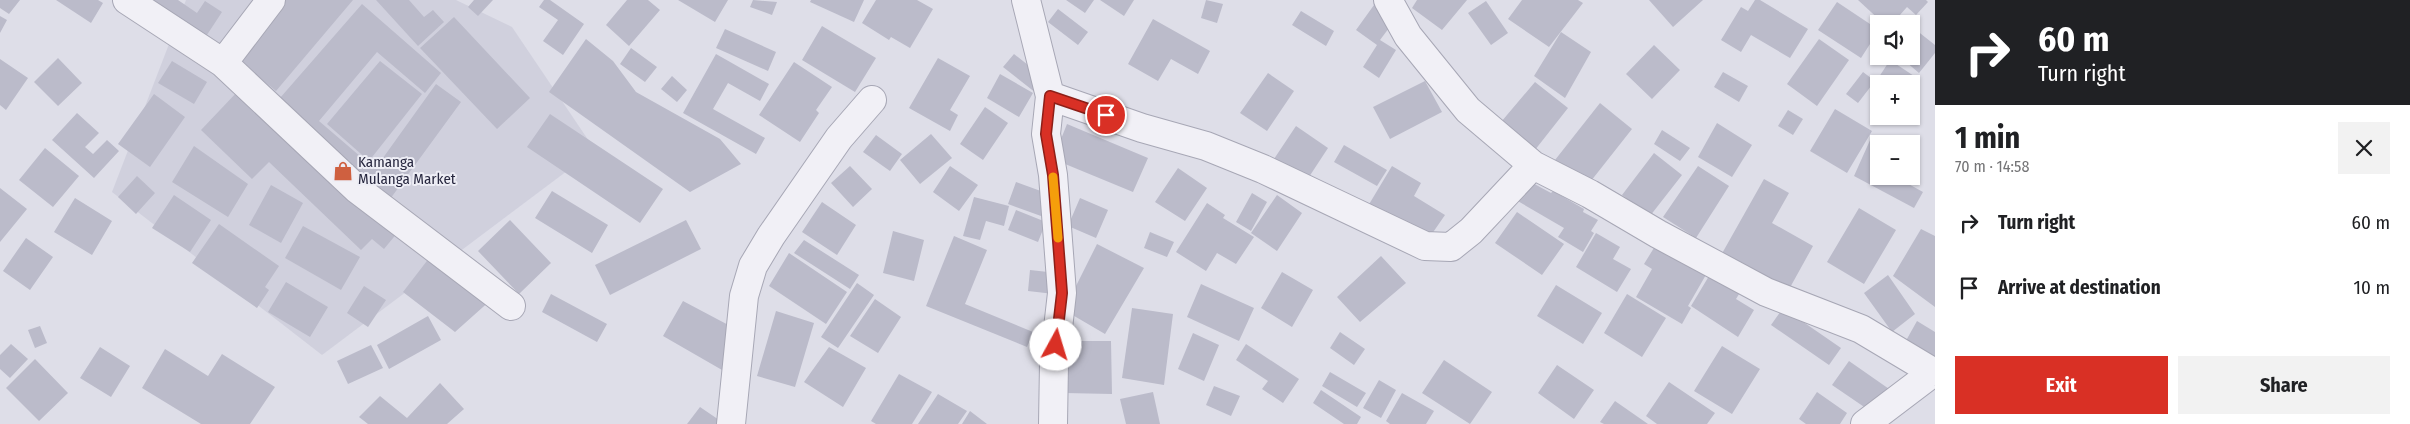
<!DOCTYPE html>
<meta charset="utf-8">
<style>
body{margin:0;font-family:"Fira Sans Condensed",sans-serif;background:#f2f2f2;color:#202124;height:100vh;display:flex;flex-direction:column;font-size:19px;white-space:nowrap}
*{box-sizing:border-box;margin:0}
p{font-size:16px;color:#757577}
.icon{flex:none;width:28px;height:28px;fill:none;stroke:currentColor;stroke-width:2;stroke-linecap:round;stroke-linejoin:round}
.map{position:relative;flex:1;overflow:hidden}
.panel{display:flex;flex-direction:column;background:#fff;width:475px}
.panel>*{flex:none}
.hud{background:#202124;color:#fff;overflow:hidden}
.fabs{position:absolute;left:1870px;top:15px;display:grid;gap:10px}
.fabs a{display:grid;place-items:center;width:50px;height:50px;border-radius:0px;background:#fff;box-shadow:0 1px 4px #0004;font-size:25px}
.pin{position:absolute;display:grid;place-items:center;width:42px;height:42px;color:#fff;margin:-21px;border:2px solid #fff;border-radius:50%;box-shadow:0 1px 5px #0007}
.me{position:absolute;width:55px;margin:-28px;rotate:6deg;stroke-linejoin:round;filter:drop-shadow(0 0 4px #0008)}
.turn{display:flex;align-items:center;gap:18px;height:105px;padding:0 20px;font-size:22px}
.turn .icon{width:65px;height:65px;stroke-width:2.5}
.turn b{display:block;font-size:35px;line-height:42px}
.round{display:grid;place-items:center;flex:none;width:52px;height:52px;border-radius:0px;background:#f2f2f2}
.summary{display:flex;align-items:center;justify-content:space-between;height:85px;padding:0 20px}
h1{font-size:30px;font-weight:700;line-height:38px}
.cta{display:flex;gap:10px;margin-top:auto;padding:10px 20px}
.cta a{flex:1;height:58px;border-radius:0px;background:#d93025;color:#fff;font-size:20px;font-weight:700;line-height:58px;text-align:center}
.cta a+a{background:#f2f2f2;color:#202124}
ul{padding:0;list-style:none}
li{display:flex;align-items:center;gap:15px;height:65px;padding:0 20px}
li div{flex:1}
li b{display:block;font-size:19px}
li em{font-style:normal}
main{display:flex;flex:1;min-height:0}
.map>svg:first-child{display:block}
</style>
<main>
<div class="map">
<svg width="1935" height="424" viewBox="0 0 1935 424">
<rect width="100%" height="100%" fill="#dedee8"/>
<path fill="#d0d0dd" d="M 186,0 L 456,0 L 512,27 L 595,150 L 322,355 L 112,192 Z"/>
<path fill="#bbbbca" d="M 0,0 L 20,0 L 9,14 L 0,8 Z
M 56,0 L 98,0 L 103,3 L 91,23 Z
M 146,0 L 178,0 L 197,13 L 205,1 L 222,12 L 203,41 Z
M 283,0 L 353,0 L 276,91 L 235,57 Z
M 376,0 L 409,0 L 424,17 L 433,10 L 444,22 L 418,46 Z
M 474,0 L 493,0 L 478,16 L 468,7 Z
M 544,0 L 550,0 L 584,24 L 563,55 L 543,41 L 558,20 L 539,7 Z
M 627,0 L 648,0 L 660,10 L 629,46 L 606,25 Z
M 678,0 L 728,0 L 715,22 Z
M 753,0 L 777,2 L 772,15 L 750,7 Z
M 811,0 L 864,0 L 854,22 L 810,2 Z
M 876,0 L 917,0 L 933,9 L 910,48 L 891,37 L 889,40 L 862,23 Z
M 1066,0 L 1094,0 L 1085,13 Z
M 1100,0 L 1134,0 L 1124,16 Z
M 1206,0 L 1223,4 L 1217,23 L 1201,18 Z
M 1417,0 L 1467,0 L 1442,30 L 1412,8 Z
M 1522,0 L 1578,0 L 1583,3 L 1549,47 L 1508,19 Z
M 1649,0 L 1703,0 L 1673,27 Z
M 1755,0 L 1760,0 L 1808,29 L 1790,58 L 1751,35 L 1741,52 L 1721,40 L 1741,7 L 1748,11 Z
M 1858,0 L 1926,0 L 1928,2 L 1916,15 L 1907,7 L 1892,24 L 1884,24 Z
M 1486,1 L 1508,33 L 1491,45 L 1468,13 Z
M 1837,2 L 1879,30 L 1861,58 L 1818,30 Z
M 362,4 L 441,73 L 425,93 L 377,52 L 319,121 L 375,169 L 436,84 L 461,102 L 385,206 L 273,106 Z
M 1374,5 L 1395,20 L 1380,40 L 1396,50 L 1379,78 L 1363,67 L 1377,45 L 1356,30 Z
M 1058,9 L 1088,32 L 1078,45 L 1048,22 Z
M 1301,11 L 1334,31 L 1326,46 L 1292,25 Z
M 0,16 L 7,20 L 0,33 Z
M 454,17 L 530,98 L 497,129 L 420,48 Z
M 1153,19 L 1210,51 L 1198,74 L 1171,59 L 1158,81 L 1128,64 Z
M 822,26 L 876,58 L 855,92 L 802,60 Z
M 1911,26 L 1935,45 L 1935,53 L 1919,73 L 1899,56 L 1911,56 Z
M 725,29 L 776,52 L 768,71 L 716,48 Z
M 1561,32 L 1591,52 L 1565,98 L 1534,76 Z
M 586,39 L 613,61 L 636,92 L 720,139 L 741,164 L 690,192 L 549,92 Z
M 1819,39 L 1849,60 L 1817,106 L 1787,84 Z
M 1654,45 L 1680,70 L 1652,99 L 1626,74 Z
M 631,48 L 657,67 L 645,82 L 620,64 Z
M 716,54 L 769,84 L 760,101 L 728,83 L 713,109 L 765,138 L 756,154 L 683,113 Z
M 1014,54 L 1047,80 L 1036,93 L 1003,67 Z
M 58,58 L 82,83 L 58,106 L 34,82 Z
M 938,58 L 970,76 L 950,110 L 958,115 L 950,131 L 909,108 Z
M 0,59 L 28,78 L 6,110 L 0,105 Z
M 1890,60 L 1917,78 L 1911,87 L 1911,84 L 1883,84 L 1877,80 Z
M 172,61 L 207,82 L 194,104 L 158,83 Z
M 380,61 L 422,94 L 369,161 L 327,124 Z
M 794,62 L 832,87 L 816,110 L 819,113 L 800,142 L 759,115 Z
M 1723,72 L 1748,86 L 1739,102 L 1714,87 Z
M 1863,72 L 1875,81 L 1858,103 L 1846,94 Z
M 1268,73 L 1294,91 L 1267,131 L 1240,113 Z
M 1000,74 L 1033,93 L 1019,117 L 987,98 Z
M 672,76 L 687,90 L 677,102 L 661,89 Z
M 1425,81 L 1442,112 L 1390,139 L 1373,107 Z
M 1535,82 L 1568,108 L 1531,155 L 1496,128 Z
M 238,91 L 398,232 L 384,249 L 372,239 L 361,250 L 269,162 L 252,179 L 201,130 Z
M 154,94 L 185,117 L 150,167 L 118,144 Z
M 1600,103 L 1632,129 L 1587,186 L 1555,160 Z
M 985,107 L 1008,123 L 983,160 L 960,144 Z
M 1835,109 L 1872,131 L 1847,173 L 1810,151 Z
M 1788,110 L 1803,119 L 1793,135 L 1778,126 Z
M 77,113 L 99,133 L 85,147 L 93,154 L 107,140 L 119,151 L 94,178 L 52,140 Z
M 550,114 L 663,189 L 640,223 L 527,147 Z
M 1717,123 L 1752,145 L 1732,177 L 1698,157 Z
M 1067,124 L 1148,158 L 1133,192 L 1053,159 Z
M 1296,126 L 1328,148 L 1307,180 L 1268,168 Z
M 1662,130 L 1690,148 L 1680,161 L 1654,144 Z
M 931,134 L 952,158 L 920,184 L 900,160 Z
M 876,135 L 902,154 L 890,171 L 863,152 Z
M 1871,138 L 1886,144 L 1879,144 L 1879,176 L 1894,176 L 1923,192 L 1914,208 L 1854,176 Z
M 1344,145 L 1387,170 L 1377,186 L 1334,162 Z
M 194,146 L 248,184 L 228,217 L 172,182 Z
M 45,148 L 79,176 L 53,207 L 19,180 Z
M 1654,153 L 1682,175 L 1650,216 L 1622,195 Z
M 850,166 L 872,189 L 853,207 L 831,183 Z
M 950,166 L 978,185 L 959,211 L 933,192 Z
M 1392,166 L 1421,183 L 1414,196 L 1445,215 L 1427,241 L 1368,206 Z
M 1698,166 L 1729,186 L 1696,238 L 1663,217 Z
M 1178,168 L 1207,188 L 1185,221 L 1155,202 Z
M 137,176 L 155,193 L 136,214 L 118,197 Z
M 1764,179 L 1789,193 L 1772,223 L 1813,246 L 1787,293 L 1720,257 Z
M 1527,180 L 1551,193 L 1553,191 L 1584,209 L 1583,212 L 1598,220 L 1591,231 L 1594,233 L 1583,252 L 1558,237 L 1564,228 L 1516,200 Z
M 1016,182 L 1049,194 L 1041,216 L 1008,204 Z
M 271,185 L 303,203 L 281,243 L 249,225 Z
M 0,188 L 27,209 L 0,242 Z
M 552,191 L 608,225 L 592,253 L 535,218 Z
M 1252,193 L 1267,202 L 1251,231 L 1236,222 Z
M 174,195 L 211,220 L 190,252 L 152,228 Z
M 1277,195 L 1302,213 L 1277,251 L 1251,233 Z
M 974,197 L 1009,206 L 1004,226 L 986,221 L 980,240 L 963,236 Z
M 75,198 L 112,221 L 92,255 L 54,232 Z
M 1080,198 L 1108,210 L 1096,238 L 1068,226 Z
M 822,202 L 856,225 L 837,255 L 802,232 Z
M 1207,203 L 1225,215 L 1223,218 L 1254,237 L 1236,264 L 1217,253 L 1206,271 L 1176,252 Z
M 1859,208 L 1896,230 L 1864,284 L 1827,262 Z
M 1016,210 L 1046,222 L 1038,242 L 1008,230 Z
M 1517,212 L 1564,244 L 1542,275 L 1495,243 Z
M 510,220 L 551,263 L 519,294 L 478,251 Z
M 686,220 L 701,249 L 610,295 L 595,265 Z
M 219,224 L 279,266 L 265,287 L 269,290 L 257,308 L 192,263 Z
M 303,226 L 360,257 L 341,290 L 285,258 Z
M 1921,229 L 1935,236 L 1935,307 L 1893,276 Z
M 893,231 L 924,240 L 914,281 L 883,273 Z
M 1150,232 L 1174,242 L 1167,257 L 1144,248 Z
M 1596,233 L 1620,247 L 1613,259 L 1631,269 L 1617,292 L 1576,267 Z
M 954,236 L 987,250 L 965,304 L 1033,332 L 1027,347 L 926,306 Z
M 26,238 L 53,257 L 30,290 L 3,271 Z
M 804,240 L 859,275 L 850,289 L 794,253 Z
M 1657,243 L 1707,273 L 1688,306 L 1691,308 L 1682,324 L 1636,297 L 1652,269 L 1644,264 Z
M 1097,244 L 1144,268 L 1105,334 L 1064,310 Z
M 433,253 L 492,299 L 455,332 L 403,292 Z
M 789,253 L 847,292 L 826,324 L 769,286 Z
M 1381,256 L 1406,283 L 1360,322 L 1337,297 Z
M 1030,270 L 1057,273 L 1054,294 L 1028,291 Z
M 1282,272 L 1313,290 L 1292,327 L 1261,308 Z
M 1888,275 L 1915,314 L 1892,332 L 1864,293 Z
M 1709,276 L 1739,294 L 1736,299 L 1754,310 L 1738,337 L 1691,306 Z
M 286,282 L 328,307 L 310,337 L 268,312 Z
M 857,283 L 874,295 L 838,348 L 821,337 Z
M 1201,284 L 1254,308 L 1239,341 L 1187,317 Z
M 1556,285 L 1602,313 L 1583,344 L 1537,316 Z
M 364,286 L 386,300 L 368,327 L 347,313 Z
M 551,294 L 607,324 L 597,342 L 542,312 Z
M 1627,294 L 1666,318 L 1642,357 L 1604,333 Z
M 875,299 L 901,317 L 878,353 L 850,336 Z
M 683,301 L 734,328 L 729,374 L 663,336 Z
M 1132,308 L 1173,314 L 1164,385 L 1122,378 Z
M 1783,308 L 1841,348 L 1829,365 L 1771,325 Z
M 776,311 L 814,323 L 795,387 L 757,376 Z
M 428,316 L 441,340 L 389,369 L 377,345 Z
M 1917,321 L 1935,332 L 1935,365 L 1903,346 Z
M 40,326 L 47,343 L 35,348 L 28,330 Z
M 1340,332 L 1365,349 L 1354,365 L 1330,348 Z
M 1193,333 L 1219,345 L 1204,381 L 1178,369 Z
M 1067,341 L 1111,341 L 1112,394 L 1065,393 Z
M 11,344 L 28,359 L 10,378 L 0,369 L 0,355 Z
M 1246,344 L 1299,379 L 1283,403 L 1262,389 L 1268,381 L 1236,360 Z
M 371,345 L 383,368 L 348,384 L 337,361 Z
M 1722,346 L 1760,369 L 1732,414 L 1694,391 Z
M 100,347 L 130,366 L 111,397 L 80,378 Z
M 829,347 L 866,368 L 843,407 L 804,382 Z
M 165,349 L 208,376 L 222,354 L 275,387 L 250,424 L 201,424 L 142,388 Z
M 35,359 L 68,393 L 39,421 L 6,388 Z
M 1444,360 L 1492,392 L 1470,424 L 1422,393 Z
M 1849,361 L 1892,391 L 1876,415 L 1832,385 Z
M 1557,365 L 1594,390 L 1574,419 L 1538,393 Z
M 1330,372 L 1366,393 L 1357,407 L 1322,386 Z
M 899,374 L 932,392 L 912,424 L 876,424 L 871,421 Z
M 1379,380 L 1396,390 L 1381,418 L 1363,408 Z
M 1669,382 L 1715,413 L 1707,424 L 1657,424 L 1646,416 Z
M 440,383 L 464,409 L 447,424 L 368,424 L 359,417 L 380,396 L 407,418 Z
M 1214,386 L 1240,396 L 1231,416 L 1206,405 Z
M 1321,390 L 1361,417 L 1357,424 L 1344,424 L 1313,403 Z
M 1153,392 L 1160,424 L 1126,424 L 1120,399 Z
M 1817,392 L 1847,413 L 1840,424 L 1806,424 L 1799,419 Z
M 1402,393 L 1434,411 L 1426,424 L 1390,424 L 1386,421 Z
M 938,394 L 967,411 L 958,424 L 918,424 Z
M 1615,401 L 1648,424 L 1604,424 L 1600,422 Z
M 700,407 L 725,424 L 687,424 Z
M 970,411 L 987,424 L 962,424 Z"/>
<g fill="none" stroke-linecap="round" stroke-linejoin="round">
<defs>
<path id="minor" d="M 127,0 L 223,63 L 357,189 L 511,306
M 1026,0 L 1050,96 L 1046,134 L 1053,175 L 1062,293 L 1054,363 L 1053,424
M 1388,0 L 1408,36 L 1468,110 L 1533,165 L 1590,194 L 1658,234 L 1766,292 L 1861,329 L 1933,372
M 223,63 L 271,0
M 1050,96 L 1142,128 L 1206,146 L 1263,169 L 1425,246 L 1451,247 L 1471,231 L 1533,165
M 731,424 L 744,296 L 753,266 L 771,236 L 839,138 L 872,100
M 1865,424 L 1935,371"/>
</defs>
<use href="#minor" stroke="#a7a7b5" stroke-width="30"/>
<use href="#minor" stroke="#f1f0f6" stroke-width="28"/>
</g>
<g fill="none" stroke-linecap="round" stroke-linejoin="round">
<defs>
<path id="route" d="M 1056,345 L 1062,293 L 1053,175 L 1046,134 L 1050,96 L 1106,115"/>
</defs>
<use href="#route" stroke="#8d1f18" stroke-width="12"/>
<use href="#route" stroke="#d93025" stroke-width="9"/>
<path stroke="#f59e0b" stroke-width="9" d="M 1053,177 L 1058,238"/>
</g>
<defs>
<symbol id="shop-bare" viewBox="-9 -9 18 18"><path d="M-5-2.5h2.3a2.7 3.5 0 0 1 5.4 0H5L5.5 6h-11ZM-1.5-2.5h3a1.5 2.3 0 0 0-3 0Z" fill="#cf6040" stroke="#ededf5" stroke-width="2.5" paint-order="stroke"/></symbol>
</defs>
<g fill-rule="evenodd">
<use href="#shop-bare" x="329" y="157" width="28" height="28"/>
</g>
<g text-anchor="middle" stroke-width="4" stroke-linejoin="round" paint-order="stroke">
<g font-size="15" fill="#27273f" stroke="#ededf5" text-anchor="start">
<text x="358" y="167">Kamanga<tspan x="358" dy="17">Mulanga Market</tspan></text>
</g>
</g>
</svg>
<div class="fabs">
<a><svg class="icon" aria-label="sound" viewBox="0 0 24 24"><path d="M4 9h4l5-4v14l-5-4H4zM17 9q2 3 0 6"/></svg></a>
<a>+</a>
<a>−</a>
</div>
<div class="pin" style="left:1106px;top:115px;background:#d93025"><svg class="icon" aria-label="arrive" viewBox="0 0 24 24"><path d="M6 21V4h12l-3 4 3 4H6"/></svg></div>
<svg class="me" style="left:1056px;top:345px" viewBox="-20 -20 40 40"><circle r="19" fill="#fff"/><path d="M0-13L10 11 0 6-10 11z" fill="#d93025"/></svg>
</div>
<section class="panel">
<div class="hud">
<div class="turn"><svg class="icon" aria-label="right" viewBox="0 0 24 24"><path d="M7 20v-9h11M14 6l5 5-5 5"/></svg><div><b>60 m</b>Turn right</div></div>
</div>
<div class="summary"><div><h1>1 min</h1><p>70 m · 14:58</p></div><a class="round"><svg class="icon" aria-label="close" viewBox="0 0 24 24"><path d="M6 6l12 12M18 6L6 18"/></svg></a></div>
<ul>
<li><svg class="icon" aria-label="right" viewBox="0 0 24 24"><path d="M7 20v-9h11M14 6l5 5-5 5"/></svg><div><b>Turn right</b></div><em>60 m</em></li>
<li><svg class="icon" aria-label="arrive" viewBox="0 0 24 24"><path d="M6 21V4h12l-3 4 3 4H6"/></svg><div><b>Arrive at destination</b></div><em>10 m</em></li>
</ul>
<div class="cta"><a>Exit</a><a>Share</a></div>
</section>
</main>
